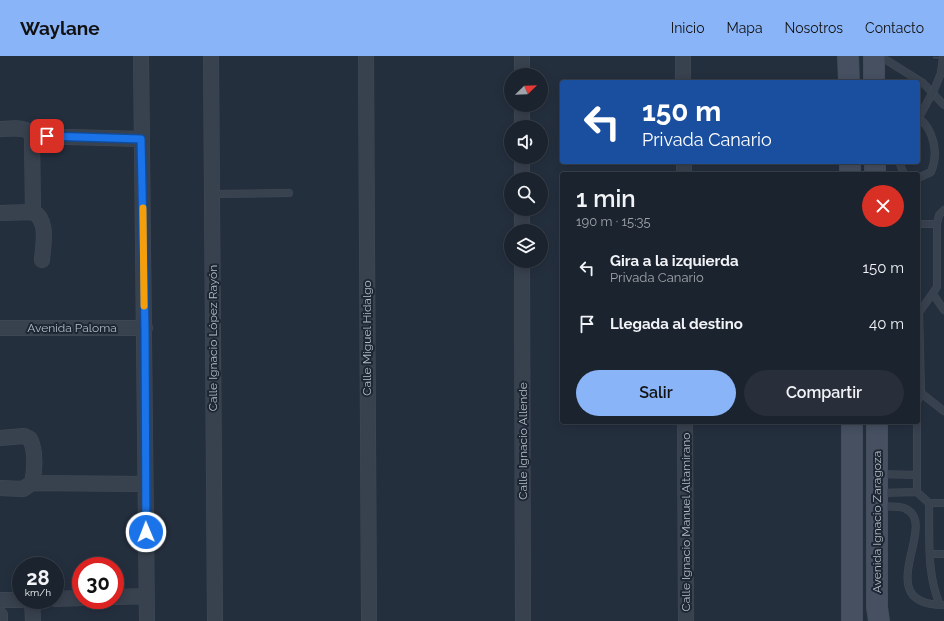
<!DOCTYPE html>
<html lang="es">
<meta charset="utf-8">
<style>
body{margin:0;font-family:Raleway,sans-serif;background:#282f3a;color:#f1f3f6;height:100vh;display:flex;flex-direction:column;font-size:15px;white-space:nowrap}
*{box-sizing:border-box;margin:0}
p{font-size:13px;color:#a0a4aa}
.icon{flex:none;width:22px;height:22px;fill:none;stroke:currentColor;stroke-width:2;stroke-linecap:round;stroke-linejoin:round}
.map{position:relative;flex:1;overflow:hidden}
.panel{position:absolute;left:560px;top:116px;width:360px;height:252px;display:flex;flex-direction:column;background:#1b232e;border-radius:4px;box-shadow:0 2px 10px #0003,0 0 0 1px #39404a}
.panel>*{flex:none}
.top-card{position:absolute;left:560px;top:24px;width:360px;height:84px;border-radius:4px;box-shadow:0 2px 10px #0003,0 0 0 1px #39404a;background:#1a4fa0;color:#fff;overflow:hidden}
.needle{width:26px;rotate:67deg}
.tools{position:absolute;left:504px;top:12px;display:grid;gap:8px}
.tools a{display:grid;place-items:center;width:44px;height:44px;border-radius:50%;background:#1b232e;box-shadow:0 2px 10px #0003,0 0 0 1px #39404a;font-size:20px}
.speed{position:absolute;left:12px;top:501px;display:flex;gap:8px;font-size:20px;font-weight:700;text-align:center}
.speed>*{display:grid;place-content:center;width:52px;height:52px;border-radius:50%;background:#1b232e;box-shadow:0 2px 10px #0003,0 0 0 1px #39404a;line-height:1}
.speed small{font-size:10px;font-weight:400}
.speed .limit{border:6px solid #d22;background:#fff;color:#111}
.pin{position:absolute;display:grid;place-items:center;width:34px;height:34px;color:#fff;margin:-17px;border-radius:8px;box-shadow:0 2px 6px #0006}
.me{position:absolute;width:44px;margin:-22px;rotate:359deg;stroke-linejoin:round;filter:drop-shadow(0 0 3px #0008)}
.turn{display:flex;align-items:center;gap:14px;height:84px;padding:0 16px;font-size:18px}
.turn .icon{width:52px;height:52px;stroke-width:2.5}
.turn b{display:block;font-size:28px;line-height:34px}
.round{display:grid;place-items:center;flex:none;width:42px;height:42px;border-radius:21px;background:#282f3a}
.headline{display:flex;align-items:center;justify-content:space-between;height:68px;padding:0 16px}
h1{font-size:24px;font-weight:600;line-height:30px}
.cta{display:flex;gap:8px;margin-top:auto;padding:8px 16px}
.cta a{flex:1;height:46px;border-radius:24px;background:#8ab4f8;color:#111;font-size:16px;font-weight:600;line-height:46px;text-align:center}
.cta a+a{background:#282f3a;color:#f1f3f6}
ul{padding:0;list-style:none}
li{display:flex;align-items:center;gap:12px;height:56px;padding:0 16px}
li div{flex:1}
li b{display:block;font-size:15px}
li em{font-style:normal}
header{display:flex;align-items:center;gap:24px;box-sizing:border-box;height:56px;padding:0 20px;background:#8ab4f8;color:#111}
header strong{font-size:19px}
nav{display:flex;gap:22px;margin-inline-start:auto;font-size:14px}
.map>svg:first-child{display:block}
</style>
<header>
<strong>Waylane</strong>
<nav><a>Inicio</a><a>Mapa</a><a>Nosotros</a><a>Contacto</a></nav>
</header>
<div class="map">
<svg width="944" height="565" viewBox="0 0 944 565">
<rect width="100%" height="100%" fill="#242f3e"/>
<path fill="#364354" stroke="#1f2835" d="M 932,0 L 944,0 L 944,4 L 932,3 Z"/>
<g fill="none" stroke-linecap="round" stroke-linejoin="round">
<defs>
<path id="lane" d="M 880,0 L 923,27 L 944,49
M 941,17 L 943,0
M 918,61 C 934,74 939,97 931,116 L 918,122
M 899,106 L 904,118
M 213,138 L 289,137
M 918,168 L 937,168
M 933,238 L 944,254
M 918,258 L 937,231 L 937,168 L 939,159 L 944,154
M 921,337 L 944,355
M 918,344 L 921,337 L 919,253
M 917,366 L 917,436 L 929,447 C 930,481 926,517 940,549
M 879,418 L 917,419
M 879,437 L 917,436
M 929,447 L 944,447
M 879,451 C 887,451 898,449 906,453 C 940,468 868,549 944,549
M 930,498 L 944,498"/>
<path id="street" d="M 141,0 L 147,565
M 211,0 L 215,565
M 366,0 L 369,565
M 522,0 L 522,19
M 683,0 L 683,26
M 522,49 L 522,71
M 0,73 C 10,73 28,69 32,80 L 141,83
M 32,80 L 33,156 C 49,164 43,189 42,204
M 522,101 L 522,123
M 684,106 L 684,118
M 522,153 L 522,175
M 0,157 L 33,156
M 522,205 L 523,565
M 0,272 L 145,272
M 685,366 L 686,565
M 0,382 L 24,380 L 30,383 C 36,395 35,414 32,427
M 0,432 L 23,433 L 32,427 L 145,428
M 115,541 L 147,540
M 55,543 L 81,542
M 0,544 L 21,544
M 32,544 L 33,565
M 0,559 L 0,565"/>
<path id="secondary" d="M 848,0 L 849,26
M 874,26 L 874,0
M 850,106 L 850,118
M 875,106 L 875,118
M 877,366 L 877,551 L 879,565
M 852,565 L 852,366"/>
</defs>
<use href="#lane" stroke="#414a57" stroke-width="8"/>
<use href="#street" stroke="#414a57" stroke-width="16"/>
<use href="#secondary" stroke="#414a57" stroke-width="22"/>
<use href="#lane" stroke="#38414e" stroke-width="7"/>
<use href="#street" stroke="#38414e" stroke-width="15"/>
<use href="#secondary" stroke="#465061" stroke-width="21"/>
<defs>
<path id="lane-bridge" d="M 918,63 L 934,34 L 941,17"/>
</defs>
<use href="#lane-bridge" stroke="#414a57" stroke-width="8" stroke-linecap="butt"/>
<use href="#lane-bridge" stroke="#38414e" stroke-width="7"/>
</g>
<g fill="none" stroke-linecap="round" stroke-linejoin="round">
<defs>
<path id="route" d="M 47,80 L 141,83 L 145,272 L 146,476"/>
</defs>
<use href="#route" stroke="#114b97" stroke-width="10"/>
<use href="#route" stroke="#1a73e8" stroke-width="7"/>
<path stroke="#f59e0b" stroke-width="7" d="M 143,152 L 144,250"/>
</g>
<g text-anchor="middle" stroke-width="4" stroke-linejoin="round" paint-order="stroke">
<g font-size="12" fill="#b4bcc9" stroke="#1d2633">
<text x="72" y="276">Avenida Paloma</text>
<text transform="translate(213 282) rotate(-90)" y="4">Calle Ignacio López Rayón</text>
<text transform="translate(367 282) rotate(-90)" y="4">Calle Miguel Hidalgo</text>
<text transform="translate(523 385) rotate(-90)" y="4">Calle Ignacio Allende</text>
<text transform="translate(686 466) rotate(-90)" y="4">Calle Ignacio Manuel Altamirano</text>
<text transform="translate(877 466) rotate(-90)" y="4">Avenida Ignacio Zaragoza</text>
</g>
</g>
</svg>
<div class="tools">
<a><svg class="needle" viewBox="-14 -14 28 28"><path d="M0-13l5 13h-10z" fill="#e53935"/><path d="M0 13l5-13h-10z" fill="#a0a4aa"/></svg></a>
<a><svg class="icon" aria-label="sound" viewBox="0 0 24 24"><path d="M4 9h4l5-4v14l-5-4H4zM17 9q2 3 0 6"/></svg></a>
<a><svg class="icon" aria-label="search" viewBox="0 0 24 24"><circle cx="10" cy="10" r="6"/><path d="M15 15l6 6"/></svg></a>
<a><svg class="icon" aria-label="layers" viewBox="0 0 24 24"><path d="M12 4l9 5-9 5-9-5zM3 14l9 5 9-5"/></svg></a>
</div>
<div class="speed"><div>28<small>km/h</small></div><div class="limit">30</div></div>
<div class="pin" style="left:47px;top:80px;background:#d93025"><svg class="icon" aria-label="arrive" viewBox="0 0 24 24"><path d="M6 21V4h12l-3 4 3 4H6"/></svg></div>
<svg class="me" style="left:146px;top:476px" viewBox="-20 -20 40 40"><circle r="17" fill="#1a73e8" stroke="#fff" stroke-width="3"/><path d="M0-11L8 9 0 5-8 9z" fill="#fff"/></svg>
<div class="top-card">
<div class="turn"><svg class="icon" aria-label="left" viewBox="0 0 24 24"><path d="M17 20v-9H6M10 6l-5 5 5 5"/></svg><div><b>150 m</b>Privada Canario</div></div>
</div>
<section class="panel">
<div class="headline"><div><h1>1 min</h1><p>190 m · 15:35</p></div><a class="round" style="background:#d93025;color:#fff"><svg class="icon" aria-label="close" viewBox="0 0 24 24"><path d="M6 6l12 12M18 6L6 18"/></svg></a></div>
<ul>
<li><svg class="icon" aria-label="left" viewBox="0 0 24 24"><path d="M17 20v-9H6M10 6l-5 5 5 5"/></svg><div><b>Gira a la izquierda</b><p>Privada Canario</p></div><em>150 m</em></li>
<li><svg class="icon" aria-label="arrive" viewBox="0 0 24 24"><path d="M6 21V4h12l-3 4 3 4H6"/></svg><div><b>Llegada al destino</b></div><em>40 m</em></li>
</ul>
<div class="cta"><a>Salir</a><a>Compartir</a></div>
</section>
</div>
